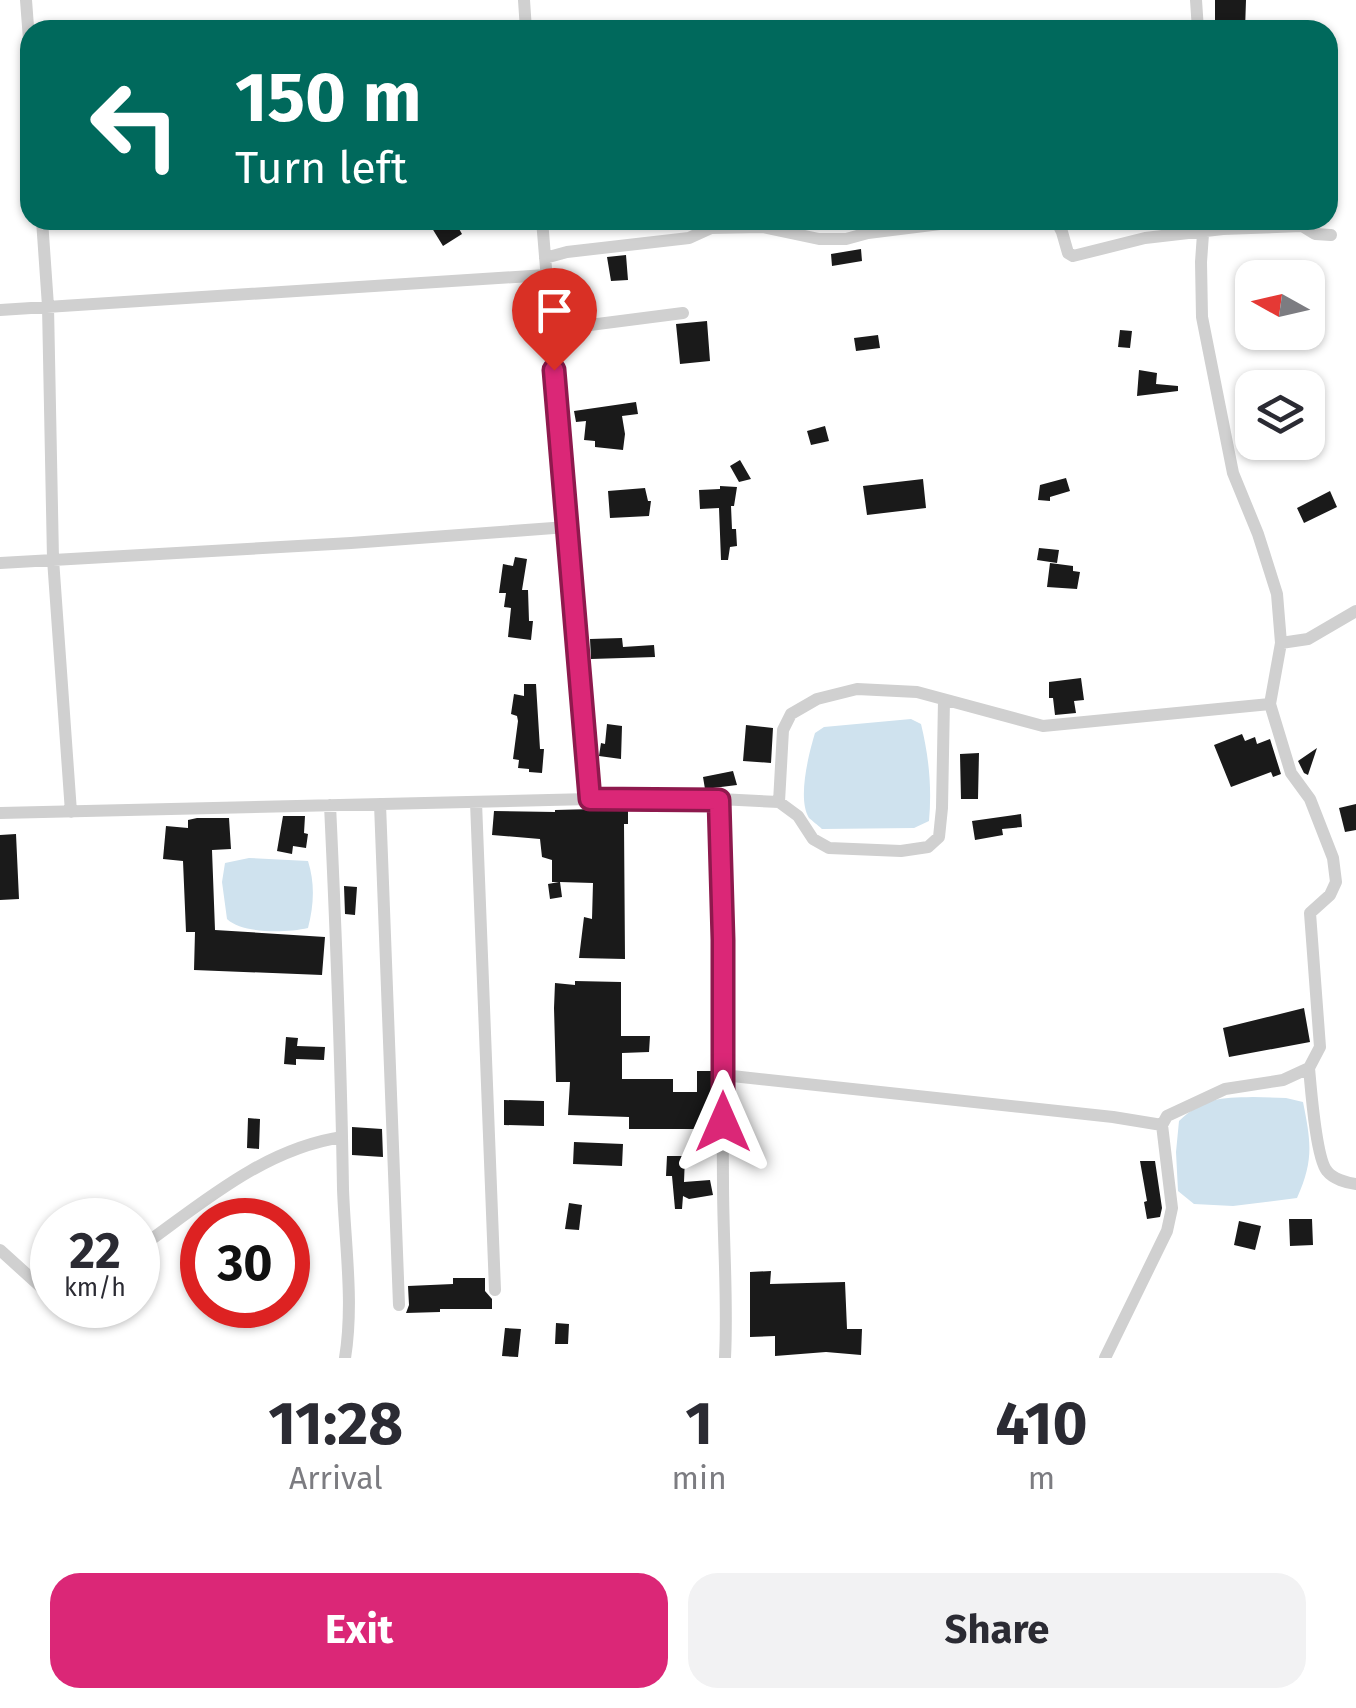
<!DOCTYPE html>
<style>
body{margin:0;font-family:"Fira Sans",sans-serif;background:#f2f2f3;color:#2b2b33;height:100vh;display:flex;flex-direction:column;font-size:38px;white-space:nowrap}
*{box-sizing:border-box;margin:0}
p{font-size:32px;color:#7c7c81}
.icon{flex:none;width:55px;height:55px;fill:none;stroke:currentColor;stroke-width:2;stroke-linecap:round;stroke-linejoin:round}
.map{position:relative;height:1358px;overflow:hidden}
.sheet{display:flex;flex-direction:column;background:#fff;flex:1}
.sheet>*{flex:none}
.guide{position:absolute;left:20px;top:20px;width:1318px;height:210px;border-radius:30px;box-shadow:0 2px 8px #0004;background:#00695c;color:#fff;overflow:hidden}
.needle{width:65px;rotate:278deg}
.buttons{position:absolute;left:1235px;top:260px;display:grid;gap:20px}
.buttons a{display:grid;place-items:center;width:90px;height:90px;border-radius:20px;background:#fff;box-shadow:0 2px 8px #0004;font-size:50px}
.speed{position:absolute;left:30px;top:1198px;display:flex;gap:20px;font-size:50px;font-weight:700;text-align:center}
.speed>*{display:grid;place-content:center;width:130px;height:130px;border-radius:50%;background:#fff;box-shadow:0 2px 8px #0004;line-height:1}
.speed small{font-size:25px;font-weight:400}
.speed .limit{border:15px solid #d22;background:#fff;color:#111}
.pin{position:absolute;display:grid;place-items:center;width:85px;height:85px;color:#fff;margin:-102px -42px;border-radius:50% 50% 50% 0;rotate:-45deg;box-shadow:0 0 10px #0007}
.pin .icon{rotate:45deg}
.me{position:absolute;width:110px;margin:-55px;rotate:0deg;stroke-linejoin:round;filter:drop-shadow(0 0 8px #0008)}
.turn{display:flex;align-items:center;gap:35px;height:210px;padding:0 50px;font-size:45px}
.turn .icon{width:130px;height:130px;stroke-width:2.5}
.turn b{display:block;font-size:70px;line-height:85px}
.eta{display:flex;justify-content:space-evenly;align-items:center;height:170px;text-align:center}
.eta b{font-size:60px;font-weight:700;line-height:70px}
.button{display:flex;gap:20px;margin-top:auto;padding:20px 50px}
.button a{flex:1;height:115px;border-radius:30px;background:#db2777;color:#fff;font-size:40px;font-weight:700;line-height:115px;text-align:center}
.button a+a{background:#f2f2f3;color:#2b2b33}
.map>svg:first-child{display:block}
</style>
<div class="map">
<svg width="1356" height="1358" viewBox="0 0 1356 1358">
<rect width="100%" height="100%" fill="#fff"/>
<path fill="#cfe2ee" d="M 911,719 L 921,724 C 929,757 932,788 929,821 L 914,828 L 822,829 C 821,828 809,818 809,818 C 797,799 809,753 815,733 L 824,727 Z
M 249,858 L 308,861 C 315,883 314,905 308,928 C 286,933 243,934 227,919 L 222,882 L 225,863 Z
M 1253,1097 L 1286,1098 L 1303,1102 C 1311,1142 1314,1160 1297,1198 L 1233,1206 L 1194,1204 L 1178,1191 L 1176,1152 L 1179,1121 C 1205,1097 1219,1098 1253,1097 Z"/>
<path fill="#1a1a1a" d="M 1215,0 L 1246,0 L 1245,30 L 1215,30 Z
M 427,220 L 454,220 L 462,234 L 443,246 Z
M 861,249 L 862,261 L 832,266 L 831,254 Z
M 626,255 L 628,280 L 611,281 L 607,257 Z
M 707,321 L 710,361 L 680,364 L 676,324 Z
M 1120,330 L 1132,331 L 1130,348 L 1118,347 Z
M 878,335 L 880,348 L 856,351 L 854,338 Z
M 1139,370 L 1157,373 L 1156,384 L 1178,386 L 1178,391 L 1137,396 Z
M 636,402 L 638,414 L 622,416 L 625,434 L 623,450 L 595,447 L 595,441 L 584,440 L 586,421 L 576,422 L 574,411 Z
M 825,426 L 829,441 L 811,445 L 807,431 Z
M 740,460 L 751,479 L 739,482 L 730,466 Z
M 1066,478 L 1070,491 L 1050,497 L 1050,501 L 1038,500 L 1040,485 Z
M 923,479 L 926,508 L 867,515 L 863,486 Z
M 720,486 L 737,487 L 734,506 L 731,506 L 732,529 L 736,529 L 737,546 L 730,547 L 728,560 L 721,560 L 719,508 L 700,509 L 699,490 L 720,489 Z
M 645,488 L 648,501 L 651,501 L 649,516 L 610,518 L 608,491 Z
M 1330,491 L 1337,507 L 1304,523 L 1297,508 Z
M 1039,548 L 1059,550 L 1057,563 L 1037,560 Z
M 515,557 L 527,559 L 522,590 L 528,590 L 529,621 L 533,621 L 531,640 L 508,637 L 511,608 L 504,607 L 506,593 L 499,593 L 503,564 L 513,566 Z
M 1050,563 L 1073,566 L 1073,571 L 1080,572 L 1077,589 L 1047,587 Z
M 622,638 L 623,647 L 654,645 L 655,657 L 591,659 L 590,639 Z
M 1081,678 L 1084,700 L 1074,701 L 1076,713 L 1055,715 L 1053,698 L 1049,698 L 1049,682 Z
M 524,684 L 536,684 L 540,749 L 544,749 L 542,773 L 529,772 L 529,769 L 518,768 L 519,760 L 513,759 L 518,721 L 517,716 L 511,714 L 514,694 L 524,696 Z
M 607,724 L 622,726 L 621,759 L 599,756 L 601,743 L 605,744 Z
M 746,725 L 773,728 L 771,763 L 743,761 Z
M 1242,734 L 1245,741 L 1255,737 L 1257,744 L 1270,739 L 1281,774 L 1273,777 L 1271,772 L 1231,787 L 1214,745 Z
M 1317,748 L 1308,775 L 1304,773 L 1298,761 Z
M 979,753 L 978,799 L 961,799 L 960,754 Z
M 733,771 L 737,785 L 705,789 L 703,777 Z
M 1356,804 L 1356,830 L 1345,832 L 1339,808 Z
M 593,809 L 628,811 L 628,824 L 624,824 L 625,959 L 579,958 L 584,917 L 592,919 L 593,883 L 560,882 L 562,897 L 550,899 L 548,884 L 559,882 L 552,882 L 552,860 L 542,857 L 540,839 L 492,835 L 494,811 L 555,812 L 555,810 Z
M 1021,814 L 1022,827 L 1002,829 L 1003,835 L 975,840 L 972,821 Z
M 283,816 L 305,816 L 304,833 L 308,834 L 306,848 L 293,846 L 292,854 L 277,851 Z
M 197,818 L 229,818 L 231,849 L 212,850 L 215,930 L 325,937 L 322,975 L 194,970 L 195,932 L 186,932 L 183,861 L 163,859 L 166,826 L 188,828 L 188,820 Z
M 16,834 L 19,899 L 0,900 L 0,835 Z
M 344,886 L 357,887 L 355,915 L 345,914 Z
M 575,981 L 621,982 L 621,1036 L 650,1036 L 649,1052 L 622,1053 L 622,1079 L 673,1079 L 673,1092 L 697,1092 L 697,1071 L 712,1071 L 713,1129 L 629,1129 L 629,1117 L 568,1115 L 570,1082 L 556,1082 L 554,1008 L 555,983 L 575,985 Z
M 1304,1008 L 1310,1042 L 1229,1057 L 1223,1028 Z
M 286,1037 L 298,1038 L 297,1046 L 325,1047 L 324,1060 L 296,1059 L 296,1065 L 284,1064 Z
M 504,1100 L 544,1101 L 544,1126 L 504,1125 Z
M 248,1118 L 260,1119 L 259,1149 L 247,1148 Z
M 352,1127 L 382,1129 L 383,1157 L 352,1155 Z
M 574,1142 L 623,1144 L 622,1166 L 573,1164 Z
M 667,1156 L 685,1156 L 684,1182 L 710,1180 L 713,1195 L 689,1199 L 683,1196 L 682,1209 L 675,1209 L 672,1176 L 666,1176 Z
M 1140,1161 L 1155,1161 L 1162,1208 L 1160,1217 L 1147,1219 L 1144,1202 L 1147,1201 Z
M 569,1203 L 582,1205 L 579,1230 L 565,1229 Z
M 1289,1219 L 1312,1219 L 1313,1245 L 1290,1246 Z
M 1239,1221 L 1261,1226 L 1255,1250 L 1234,1245 Z
M 771,1271 L 770,1284 L 845,1282 L 847,1329 L 862,1329 L 861,1355 L 826,1352 L 775,1356 L 775,1336 L 750,1337 L 750,1272 Z
M 453,1278 L 485,1278 L 485,1291 L 492,1299 L 492,1309 L 440,1309 L 440,1312 L 406,1313 L 409,1305 L 408,1286 L 453,1284 Z
M 556,1323 L 569,1324 L 568,1344 L 555,1344 Z
M 505,1328 L 521,1329 L 518,1357 L 502,1356 Z"/>
<g fill="none" stroke-linecap="round" stroke-linejoin="round">
<path stroke="#d0d0d0" stroke-width="12" d="M 26,0 L 30,53
M 524,0 L 526,30
M 1196,0 L 1198,30
M 42,220 L 48,306 L 53,559 L 71,812
M 542,220 L 590,799 L 719,799 C 723,927 722,1054 723,1182 C 723,1241 728,1299 725,1358
M 1056,220 L 1062,232 L 1068,253 L 1073,256 L 1145,238 L 1223,229 L 1302,226 L 1315,234 L 1331,235
M 545,258 L 567,252 L 689,238 L 711,228 L 763,227 L 819,239 L 846,239 L 868,233 L 972,220
M 0,310 L 546,275
M 551,330 L 683,313
M 0,563 L 351,543 L 567,527
M 1281,643 L 1308,639 L 1356,611
M 719,799 L 779,802 L 783,730 L 791,714 L 817,699 L 857,689 L 917,692 L 1043,726 L 1270,704
M 476,802 L 495,1290
M 779,802 L 798,816 L 813,839 L 829,848 L 901,851 L 928,847 L 939,837 L 942,808 L 944,700
M 380,804 L 399,1305
M 330,805 C 336,933 341,1061 343,1189 C 345,1245 354,1303 345,1358
M 0,813 L 590,799
M 1309,1068 C 1311,1089 1316,1158 1327,1171 C 1333,1179 1347,1183 1356,1184
M 723,1075 L 1113,1117 L 1162,1125
M 138,1249 C 201,1204 263,1149 342,1137
M 0,1250 L 52,1297
M 1105,1358 L 1167,1231 L 1172,1208 L 1162,1125 L 1167,1116 L 1225,1089 L 1283,1080 L 1309,1068 L 1320,1047 L 1310,913 L 1330,895 L 1336,882 L 1333,858 L 1310,799 L 1291,773 L 1270,704 L 1281,643 L 1277,594 L 1258,534 L 1233,473 L 1202,317 L 1201,262 L 1204,220"/>
</g>
<g fill="none" stroke-linecap="round" stroke-linejoin="round">
<defs>
<path id="route" d="M 554,370 L 590,799 L 719,800 L 723,940 L 723,1122"/>
</defs>
<use href="#route" stroke="#8e194d" stroke-width="25"/>
<use href="#route" stroke="#db2777" stroke-width="18"/>
</g>
</svg>
<div class="buttons">
<a><svg class="needle" viewBox="-14 -14 28 28"><path d="M0-13l5 13h-10z" fill="#e53935"/><path d="M0 13l5-13h-10z" fill="#7c7c81"/></svg></a>
<a><svg class="icon" aria-label="layers" viewBox="0 0 24 24"><path d="M12 4l9 5-9 5-9-5zM3 14l9 5 9-5"/></svg></a>
</div>
<div class="speed"><div>22<small>km/h</small></div><div class="limit">30</div></div>
<div class="pin" style="left:554px;top:370px;background:#d93025"><svg class="icon" aria-label="arrive" viewBox="0 0 24 24"><path d="M6 21V4h12l-3 4 3 4H6"/></svg></div>
<svg class="me" style="left:723px;top:1122px" viewBox="-20 -20 40 40"><path d="M0-17L14 15 0 8-14 15z" fill="#db2777" stroke="#fff" stroke-width="4"/></svg>
<div class="guide">
<div class="turn"><svg class="icon" aria-label="left" viewBox="0 0 24 24"><path d="M17 20v-9H6M10 6l-5 5 5 5"/></svg><div><b>150 m</b>Turn left</div></div>
</div>
</div>
<section class="sheet">
<div class="eta">
<div><b>11:28</b><p>Arrival</p></div>
<div><b>1</b><p>min</p></div>
<div><b>410</b><p>m</p></div>
</div>
<div class="button"><a>Exit</a><a>Share</a></div>
</section>
